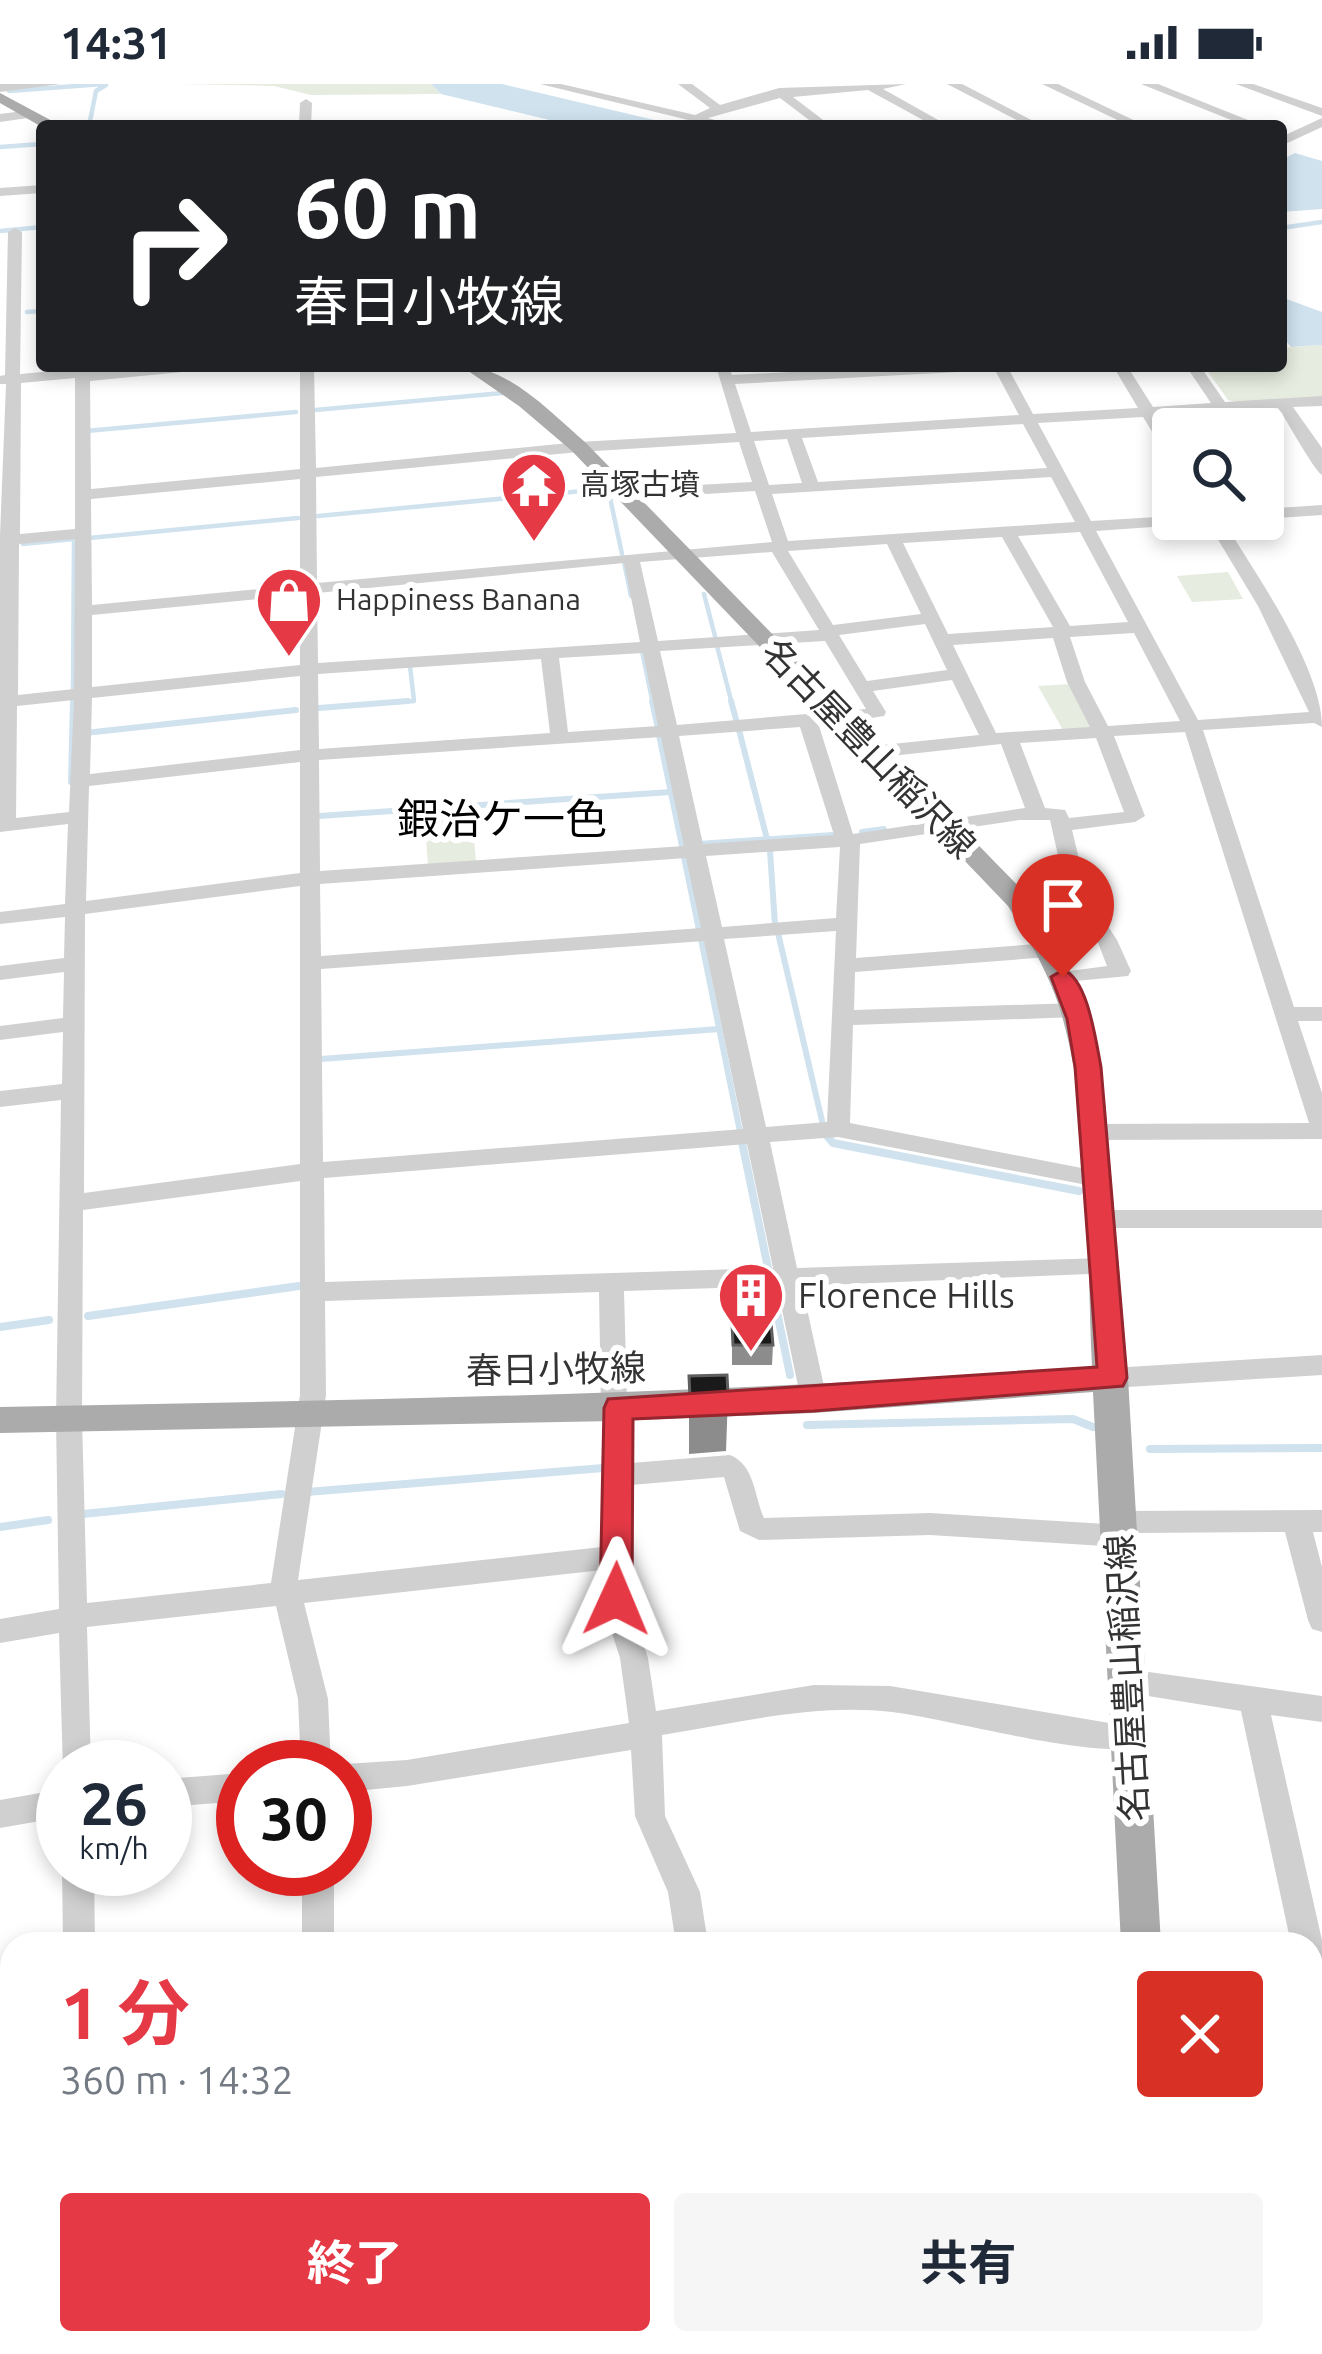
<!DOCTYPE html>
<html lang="ja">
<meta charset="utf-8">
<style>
body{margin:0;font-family:Ubuntu,"Noto Sans JP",sans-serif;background:#f6f6f7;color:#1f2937;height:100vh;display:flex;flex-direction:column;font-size:45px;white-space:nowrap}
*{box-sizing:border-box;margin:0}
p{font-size:39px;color:#747a83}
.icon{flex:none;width:66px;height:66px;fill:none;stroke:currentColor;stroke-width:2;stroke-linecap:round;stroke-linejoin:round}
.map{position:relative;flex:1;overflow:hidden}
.sheet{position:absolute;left:0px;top:1848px;width:1323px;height:423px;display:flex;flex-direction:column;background:#fff;border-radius:36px 36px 0 0;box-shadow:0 6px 18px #0003}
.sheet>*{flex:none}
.hud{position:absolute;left:36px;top:36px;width:1251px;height:252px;border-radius:12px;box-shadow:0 6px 18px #0003;background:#202124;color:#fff;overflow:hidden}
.buttons{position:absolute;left:1152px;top:324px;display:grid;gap:24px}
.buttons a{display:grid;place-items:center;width:132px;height:132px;border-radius:12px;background:#fff;box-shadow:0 6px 18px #0003;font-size:60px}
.speed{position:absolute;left:36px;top:1656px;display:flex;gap:24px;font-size:60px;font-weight:700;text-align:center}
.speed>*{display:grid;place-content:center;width:156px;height:156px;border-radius:50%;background:#fff;box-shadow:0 6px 18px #0003;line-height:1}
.speed small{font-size:30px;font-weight:400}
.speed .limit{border:18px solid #d22;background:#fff;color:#111}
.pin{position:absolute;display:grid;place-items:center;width:102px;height:102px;color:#fff;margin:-123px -51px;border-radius:50% 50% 50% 0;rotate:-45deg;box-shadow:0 0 12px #0007}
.pin .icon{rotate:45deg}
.me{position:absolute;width:132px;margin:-66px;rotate:1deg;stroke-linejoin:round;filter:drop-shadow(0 0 9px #0008)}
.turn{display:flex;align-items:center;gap:42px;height:252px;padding:0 60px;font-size:54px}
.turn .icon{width:156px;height:156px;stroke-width:2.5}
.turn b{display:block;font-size:84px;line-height:102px}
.round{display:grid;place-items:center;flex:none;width:126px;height:126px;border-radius:12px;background:#f6f6f7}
.head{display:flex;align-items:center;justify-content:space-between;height:204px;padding:0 60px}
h1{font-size:72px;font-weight:700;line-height:90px;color:#e63946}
.button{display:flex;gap:24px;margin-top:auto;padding:24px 60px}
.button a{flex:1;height:138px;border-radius:12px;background:#e63946;color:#fff;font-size:48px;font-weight:700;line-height:138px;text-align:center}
.button a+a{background:#f6f6f7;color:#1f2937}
.status{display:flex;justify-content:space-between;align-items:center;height:84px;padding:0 60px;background:#fff;direction:ltr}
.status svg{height:33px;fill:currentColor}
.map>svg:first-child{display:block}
</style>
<div class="status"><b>14:31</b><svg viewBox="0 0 49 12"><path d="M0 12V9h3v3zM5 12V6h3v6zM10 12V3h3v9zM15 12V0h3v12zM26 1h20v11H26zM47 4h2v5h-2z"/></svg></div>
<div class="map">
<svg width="1322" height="2270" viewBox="0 0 1322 2270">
<rect width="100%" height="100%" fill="#fff"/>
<path fill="#e6ecdf" d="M 179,0 L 431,0 L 441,10 L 311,11 L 274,2 Z
M 1322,261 L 1322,313 L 1236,318 L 1228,316 L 1204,282 L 1281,282 L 1281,264 Z
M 1228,488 L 1243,515 L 1192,518 L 1177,492 Z
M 1071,600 L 1093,644 L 1063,646 L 1038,602 Z
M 471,724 L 476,778 L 428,781 L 424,727 Z"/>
<path fill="#cfe2ee" d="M 431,0 L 502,0 L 680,42 L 574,42 L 441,10 Z
M 1295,69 L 1322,77 L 1322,125 L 1281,128 L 1281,76 Z
M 1281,213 L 1322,228 L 1322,261 L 1291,263 L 1281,251 Z"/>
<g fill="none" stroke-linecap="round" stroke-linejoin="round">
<path stroke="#cfe2ee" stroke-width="4.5" d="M 9,7 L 103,0
M 89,42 L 96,7 L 106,1
M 0,63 L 42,60
M 1281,144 L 1322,138
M 0,147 L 42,143
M 27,228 L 42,227
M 315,326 L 503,309
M 86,347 L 296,328
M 318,432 L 604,405 L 609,409 L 622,470
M 89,454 L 298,434
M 23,460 L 74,455 L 73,606
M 624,478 L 631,512
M 704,510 L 716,556
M 717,562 L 732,620
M 642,567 L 653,620
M 73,620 L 73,615
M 367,620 L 414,617 L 410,582"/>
<path stroke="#cfe2ee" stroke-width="6" d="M 652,617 L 658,644
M 731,617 L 737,639
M 319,624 L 408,617
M 739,646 L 767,755
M 85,649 L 296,626
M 659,651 L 682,762
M 71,698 L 73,617
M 319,732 L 671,708
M 862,748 L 884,745
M 698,760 L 833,751
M 770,767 L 775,841
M 684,773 L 699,846
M 778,849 L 823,1041
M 701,855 L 740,1048
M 321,975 L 719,945"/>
<path stroke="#cfe2ee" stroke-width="8" d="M 827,1052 L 833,1059 L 1079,1107
M 742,1058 L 769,1189
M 771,1199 L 790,1291
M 88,1232 L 299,1202
M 0,1243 L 49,1236
M 807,1341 L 1073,1335 L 1093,1343
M 1150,1365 L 1322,1364
M 307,1408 L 603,1384
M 83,1430 L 282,1410
M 0,1443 L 48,1436"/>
<path stroke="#cfe2ee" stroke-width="10" d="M 0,1968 L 12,1966"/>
<path fill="#d0d0d0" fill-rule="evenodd" d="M 0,0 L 61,0 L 0,8 Z
M 540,0 L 561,0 L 695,31 L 710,24 L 678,0 L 692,0 L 720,21 L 779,4 L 906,0 L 883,5 L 949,42 L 934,42 L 868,6 L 793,13 L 831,42 L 817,42 L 780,14 L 708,34 L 735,42 L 713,42 Z
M 947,0 L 962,0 L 1043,42 L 1028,42 Z
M 1042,0 L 1058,0 L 1146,42 L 1130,42 Z
M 1141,0 L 1158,0 L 1263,42 L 1246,42 Z
M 1236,0 L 1253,0 L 1322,24 L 1322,32 Z
M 306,15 L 312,19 L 311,42 L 299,42 L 300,19 Z
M 31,26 L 35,33 L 0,38 L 0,30 Z
M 1322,34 L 1322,43 L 1281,62 L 1281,53 Z
M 42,101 L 42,109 L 0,112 L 0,104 Z
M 15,144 L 22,148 L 20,290 L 76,285 L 76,282 L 90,282 L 90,288 L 209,282 L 202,286 L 90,297 L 91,405 L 300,385 L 300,282 L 314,282 L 316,384 L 579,358 L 736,349 L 716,282 L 728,282 L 732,291 L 908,282 L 1007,282 L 1033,330 L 1138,324 L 1113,282 L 1127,282 L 1153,323 L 1211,319 L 1186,282 L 1200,282 L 1225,318 L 1322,312 L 1322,322 L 1293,323 L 1322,364 L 1322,391 C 1313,385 1288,338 1278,324 L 1158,332 L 1173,356 L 1173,374 L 1167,372 L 1143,333 L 1038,339 L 1091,437 L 1173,432 L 1222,435 C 1254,487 1322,583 1322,643 L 1314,639 L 1203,646 L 1294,923 L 1322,923 L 1322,937 L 1298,937 L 1322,1009 L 1322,1055 L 1093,1056 L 1081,1048 L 1093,1040 L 1309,1039 L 1185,648 L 1114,652 L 1145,732 L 1135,738 L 1072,746 L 1088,812 L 1117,856 L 1131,887 L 1128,892 L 1055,899 L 1052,894 L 1055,889 L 1107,882 L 1097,856 L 1072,819 L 1018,823 L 1008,817 L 1018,811 L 1066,807 L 1050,736 L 1019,736 L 860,760 L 856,874 L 1049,859 L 1060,866 L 1049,873 L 855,888 L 854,926 L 1076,919 L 1087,926 L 1076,933 L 853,941 L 850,1039 L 1097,1087 L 1109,1095 L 1105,1101 L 1097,1103 L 838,1053 L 770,1058 L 797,1184 L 1104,1174 L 1113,1177 L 1116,1183 L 1113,1189 L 802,1202 L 827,1316 L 823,1323 L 805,1323 L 801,1316 L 777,1202 L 624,1207 L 627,1316 L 632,1324 L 631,1379 L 730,1371 C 755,1381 754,1412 764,1434 L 930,1429 L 1106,1440 L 1109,1430 L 1119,1427 L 1322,1426 L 1322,1448 L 1313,1448 L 1322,1483 L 1322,1548 L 1312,1545 L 1308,1536 L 1285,1448 L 1132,1449 L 1130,1460 L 1120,1463 L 930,1451 L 759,1456 L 740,1447 L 724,1393 L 631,1401 L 629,1515 L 648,1574 L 656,1627 L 814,1601 L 890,1602 L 1139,1644 L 1144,1653 L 1139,1662 C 1099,1677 945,1634 892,1628 C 816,1619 737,1639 662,1651 L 665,1732 L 700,1808 L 708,1860 L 676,1860 L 668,1808 L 635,1732 L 631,1666 L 407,1702 L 345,1708 L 345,1683 L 338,1683 L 345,1680 L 407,1676 L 629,1639 L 620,1574 L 601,1515 L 602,1486 L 304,1519 L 328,1615 L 331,1683 L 301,1683 L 298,1615 L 276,1522 L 87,1543 L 91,1683 L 63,1683 L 63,1687 L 59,1549 L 0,1559 L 0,1535 L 59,1525 L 56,1335 L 61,1016 L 0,1023 L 0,1007 L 62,1000 L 63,948 L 0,956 L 0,942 L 63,934 L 64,888 L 0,896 L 0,882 L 64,874 L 65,833 L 0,840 L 0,828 L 65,820 L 68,740 L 0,748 L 0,452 L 6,300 L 0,300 L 0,292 L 5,291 L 8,148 ZM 995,286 L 1019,331 L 751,348 L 735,300 ZM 75,294 L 75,445 L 20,450 L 21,299 ZM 1023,340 L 1047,384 L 818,398 L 802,354 ZM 787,355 L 802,399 L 769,401 L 754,357 ZM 739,358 L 752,398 L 623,405 L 615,410 L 623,415 L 755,407 L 772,458 L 317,499 L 316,393 L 579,368 ZM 1051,393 L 1075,438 L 788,457 L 772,410 ZM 300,395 L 300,501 L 92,521 L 91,415 ZM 1208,439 L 1258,522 L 1309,628 L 1198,636 L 1096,447 ZM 1080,448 L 1128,538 L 1070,542 L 1018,452 ZM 1002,453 L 1053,543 L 948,550 L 903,459 ZM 75,455 L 74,605 L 18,611 L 19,460 ZM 887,460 L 921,530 L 833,541 L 788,467 ZM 772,468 L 819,546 L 658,557 L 640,478 ZM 624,479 L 640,558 L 318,579 L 317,509 ZM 300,511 L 300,581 L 92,603 L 92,531 ZM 925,540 L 947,586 L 867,597 L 839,551 ZM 1134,549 L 1180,637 L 1108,642 L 1085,598 L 1070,553 ZM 1053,554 L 1067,598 L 1090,643 L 996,649 L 953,561 ZM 825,557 L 866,625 L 677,641 L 660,567 ZM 643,569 L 658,642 L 568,648 L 559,574 ZM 541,575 L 550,649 L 319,665 L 318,590 ZM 300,592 L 300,666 L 90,690 L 92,614 ZM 952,596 L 979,651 L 873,662 L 864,668 L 873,674 L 1001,660 L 1025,724 L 853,750 L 819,642 L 884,632 L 886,628 L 873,607 ZM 74,616 L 69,728 L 16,734 L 17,622 ZM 800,643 L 834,751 L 703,760 L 679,652 ZM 661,653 L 684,762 L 320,787 L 319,676 ZM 1096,654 L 1124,728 L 1069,734 L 1065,726 L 1045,724 L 1020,659 ZM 300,678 L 300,789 L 86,817 L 89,702 ZM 840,763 L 836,834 L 722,843 L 706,772 ZM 686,774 L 701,844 L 321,872 L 320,800 ZM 300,802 L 300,1080 L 84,1109 L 85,830 ZM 836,847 L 827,1038 L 766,1043 L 724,855 ZM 704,857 L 743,1045 L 323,1078 L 321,885 ZM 747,1060 L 773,1184 L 325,1198 L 324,1094 ZM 300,1097 L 300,1311 L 271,1499 L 87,1519 L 82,1335 L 83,1126 ZM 599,1208 L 601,1324 L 606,1332 L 602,1463 L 298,1496 L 326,1311 L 325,1217 Z
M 1322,421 L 1322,431 L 1263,435 L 1263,425 Z
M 1100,1126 L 1322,1126 L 1322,1144 L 1100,1144 L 1088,1135 Z
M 1322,1271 L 1322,1291 L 1112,1304 L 1103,1301 L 1099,1294 L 1103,1287 L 1112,1284 Z
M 1127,1585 L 1322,1612 L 1322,1638 L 1271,1631 L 1322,1856 L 1322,1955 L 1311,1951 L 1311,1860 L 1291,1860 L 1241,1627 L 1117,1607 L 1112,1598 L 1117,1589 Z
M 243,1689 L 243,1717 L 165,1723 L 165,1695 Z
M 63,1705 L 63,1733 L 0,1744 L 0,1716 Z
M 62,1785 L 94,1785 L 95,1860 L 63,1860 Z
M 302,1785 L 334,1785 L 334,1860 L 302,1860 Z
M 1311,2095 L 1322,2095 L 1322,2129 L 1311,2129 Z
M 12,2248 L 12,2259 L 64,2259 L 60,2270 L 0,2270 L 0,2251 Z
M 69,2259 L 105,2259 L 105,2270 L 69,2270 Z
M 316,2259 L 352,2259 L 353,2270 L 317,2270 Z
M 666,2259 L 702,2259 L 704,2270 L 668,2270 Z
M 872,2259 L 925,2259 L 921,2270 L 868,2270 Z"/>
<path fill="#ababab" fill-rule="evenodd" d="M 0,9 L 56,39 L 59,42 L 42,43 L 0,19 Z
M 461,282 C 508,282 551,329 586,359 L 1027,811 L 1054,853 L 1085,918 L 1105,1017 L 1128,1294 L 1161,1860 L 1121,1860 L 1093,1308 L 814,1329 L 614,1337 L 0,1349 L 0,1323 C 365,1316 728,1310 1092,1283 C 1086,1169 1093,1031 1059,922 C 1047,886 1028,854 1008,822 L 572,367 L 519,322 Z
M 1142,2259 L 1188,2259 L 1189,2270 L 1143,2270 Z"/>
</g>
<path fill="#8c8c8c" d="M 732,1240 L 773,1261 L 772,1281 L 732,1281 Z
M 689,1292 L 728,1311 L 726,1367 L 689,1370 Z"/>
<path fill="#1a1a1a" stroke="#5f5f5f" stroke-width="3" d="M 771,1239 L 773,1261 L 733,1261 L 732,1240 Z
M 727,1291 L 728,1311 L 690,1314 L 689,1292 Z"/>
<path fill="#e63946" stroke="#96252e" stroke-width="3" d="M 1063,886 C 1088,894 1096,958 1101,983 L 1127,1294 L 1123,1302 L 814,1327 L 633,1335 L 632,1515 L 627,1525 L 616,1528 L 604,1525 L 600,1515 L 604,1324 L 608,1315 L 1097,1283 L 1075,983 L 1067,935 L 1051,893 Z"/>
<defs>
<symbol id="temple-pin" viewBox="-11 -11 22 30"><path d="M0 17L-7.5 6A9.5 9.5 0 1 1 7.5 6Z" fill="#e63946" stroke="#fff"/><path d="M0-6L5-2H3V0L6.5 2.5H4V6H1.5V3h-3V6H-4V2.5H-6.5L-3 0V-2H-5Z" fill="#fff"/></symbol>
<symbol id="shop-pin" viewBox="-11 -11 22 30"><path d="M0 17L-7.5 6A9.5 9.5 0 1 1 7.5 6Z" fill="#e63946" stroke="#fff"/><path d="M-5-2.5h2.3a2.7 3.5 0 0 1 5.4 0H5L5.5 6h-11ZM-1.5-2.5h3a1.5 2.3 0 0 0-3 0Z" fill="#fff"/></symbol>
<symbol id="building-pin" viewBox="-11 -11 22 30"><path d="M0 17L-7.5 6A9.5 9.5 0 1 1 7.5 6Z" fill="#e63946" stroke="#fff"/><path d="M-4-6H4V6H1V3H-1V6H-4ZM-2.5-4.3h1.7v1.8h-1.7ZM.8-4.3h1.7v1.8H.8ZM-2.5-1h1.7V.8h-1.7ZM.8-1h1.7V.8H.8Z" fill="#fff"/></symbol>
</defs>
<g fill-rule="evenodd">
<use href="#temple-pin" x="496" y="363" width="76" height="104"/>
<use href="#shop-pin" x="251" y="478" width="76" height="104"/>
<use href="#building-pin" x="713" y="1173" width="76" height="104"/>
</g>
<g text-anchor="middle" stroke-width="12" stroke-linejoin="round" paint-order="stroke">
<g font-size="30" fill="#333" stroke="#fff" text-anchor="start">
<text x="580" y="411">高塚古墳</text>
<text x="336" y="526">Happiness Banana</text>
</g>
<g font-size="36" fill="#333" stroke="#fff">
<text transform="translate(869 664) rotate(46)" y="13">名古屋豊山稲沢線</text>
<text transform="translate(556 1285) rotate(-1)" y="13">春日小牧線</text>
<text transform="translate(1127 1594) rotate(-93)" y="13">名古屋豊山稲沢線</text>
</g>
<g font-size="36" fill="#333" stroke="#fff" text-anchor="start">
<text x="798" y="1224">Florence Hills</text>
</g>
<g font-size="42" fill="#000" stroke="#fff">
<text x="502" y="750">鍜治ケ一色</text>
</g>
</g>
</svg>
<div class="buttons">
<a><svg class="icon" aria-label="search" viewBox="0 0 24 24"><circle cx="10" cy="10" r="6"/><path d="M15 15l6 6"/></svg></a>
</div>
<div class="speed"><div>26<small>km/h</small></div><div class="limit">30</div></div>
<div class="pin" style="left:1063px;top:893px;background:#d93025"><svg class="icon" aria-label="arrive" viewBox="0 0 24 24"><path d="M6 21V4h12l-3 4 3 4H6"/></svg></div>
<svg class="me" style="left:616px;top:1515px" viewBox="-20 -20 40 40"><path d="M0-17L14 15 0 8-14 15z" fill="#e63946" stroke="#fff" stroke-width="4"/></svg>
<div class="hud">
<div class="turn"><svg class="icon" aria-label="right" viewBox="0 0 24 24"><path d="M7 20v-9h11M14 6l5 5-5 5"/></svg><div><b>60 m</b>春日小牧線</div></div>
</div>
<section class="sheet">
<div class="head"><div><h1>1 分</h1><p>360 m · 14:32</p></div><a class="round" style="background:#d93025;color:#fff"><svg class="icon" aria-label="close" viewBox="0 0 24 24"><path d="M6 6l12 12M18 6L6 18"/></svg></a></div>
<div class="button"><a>終了</a><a>共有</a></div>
</section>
</div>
